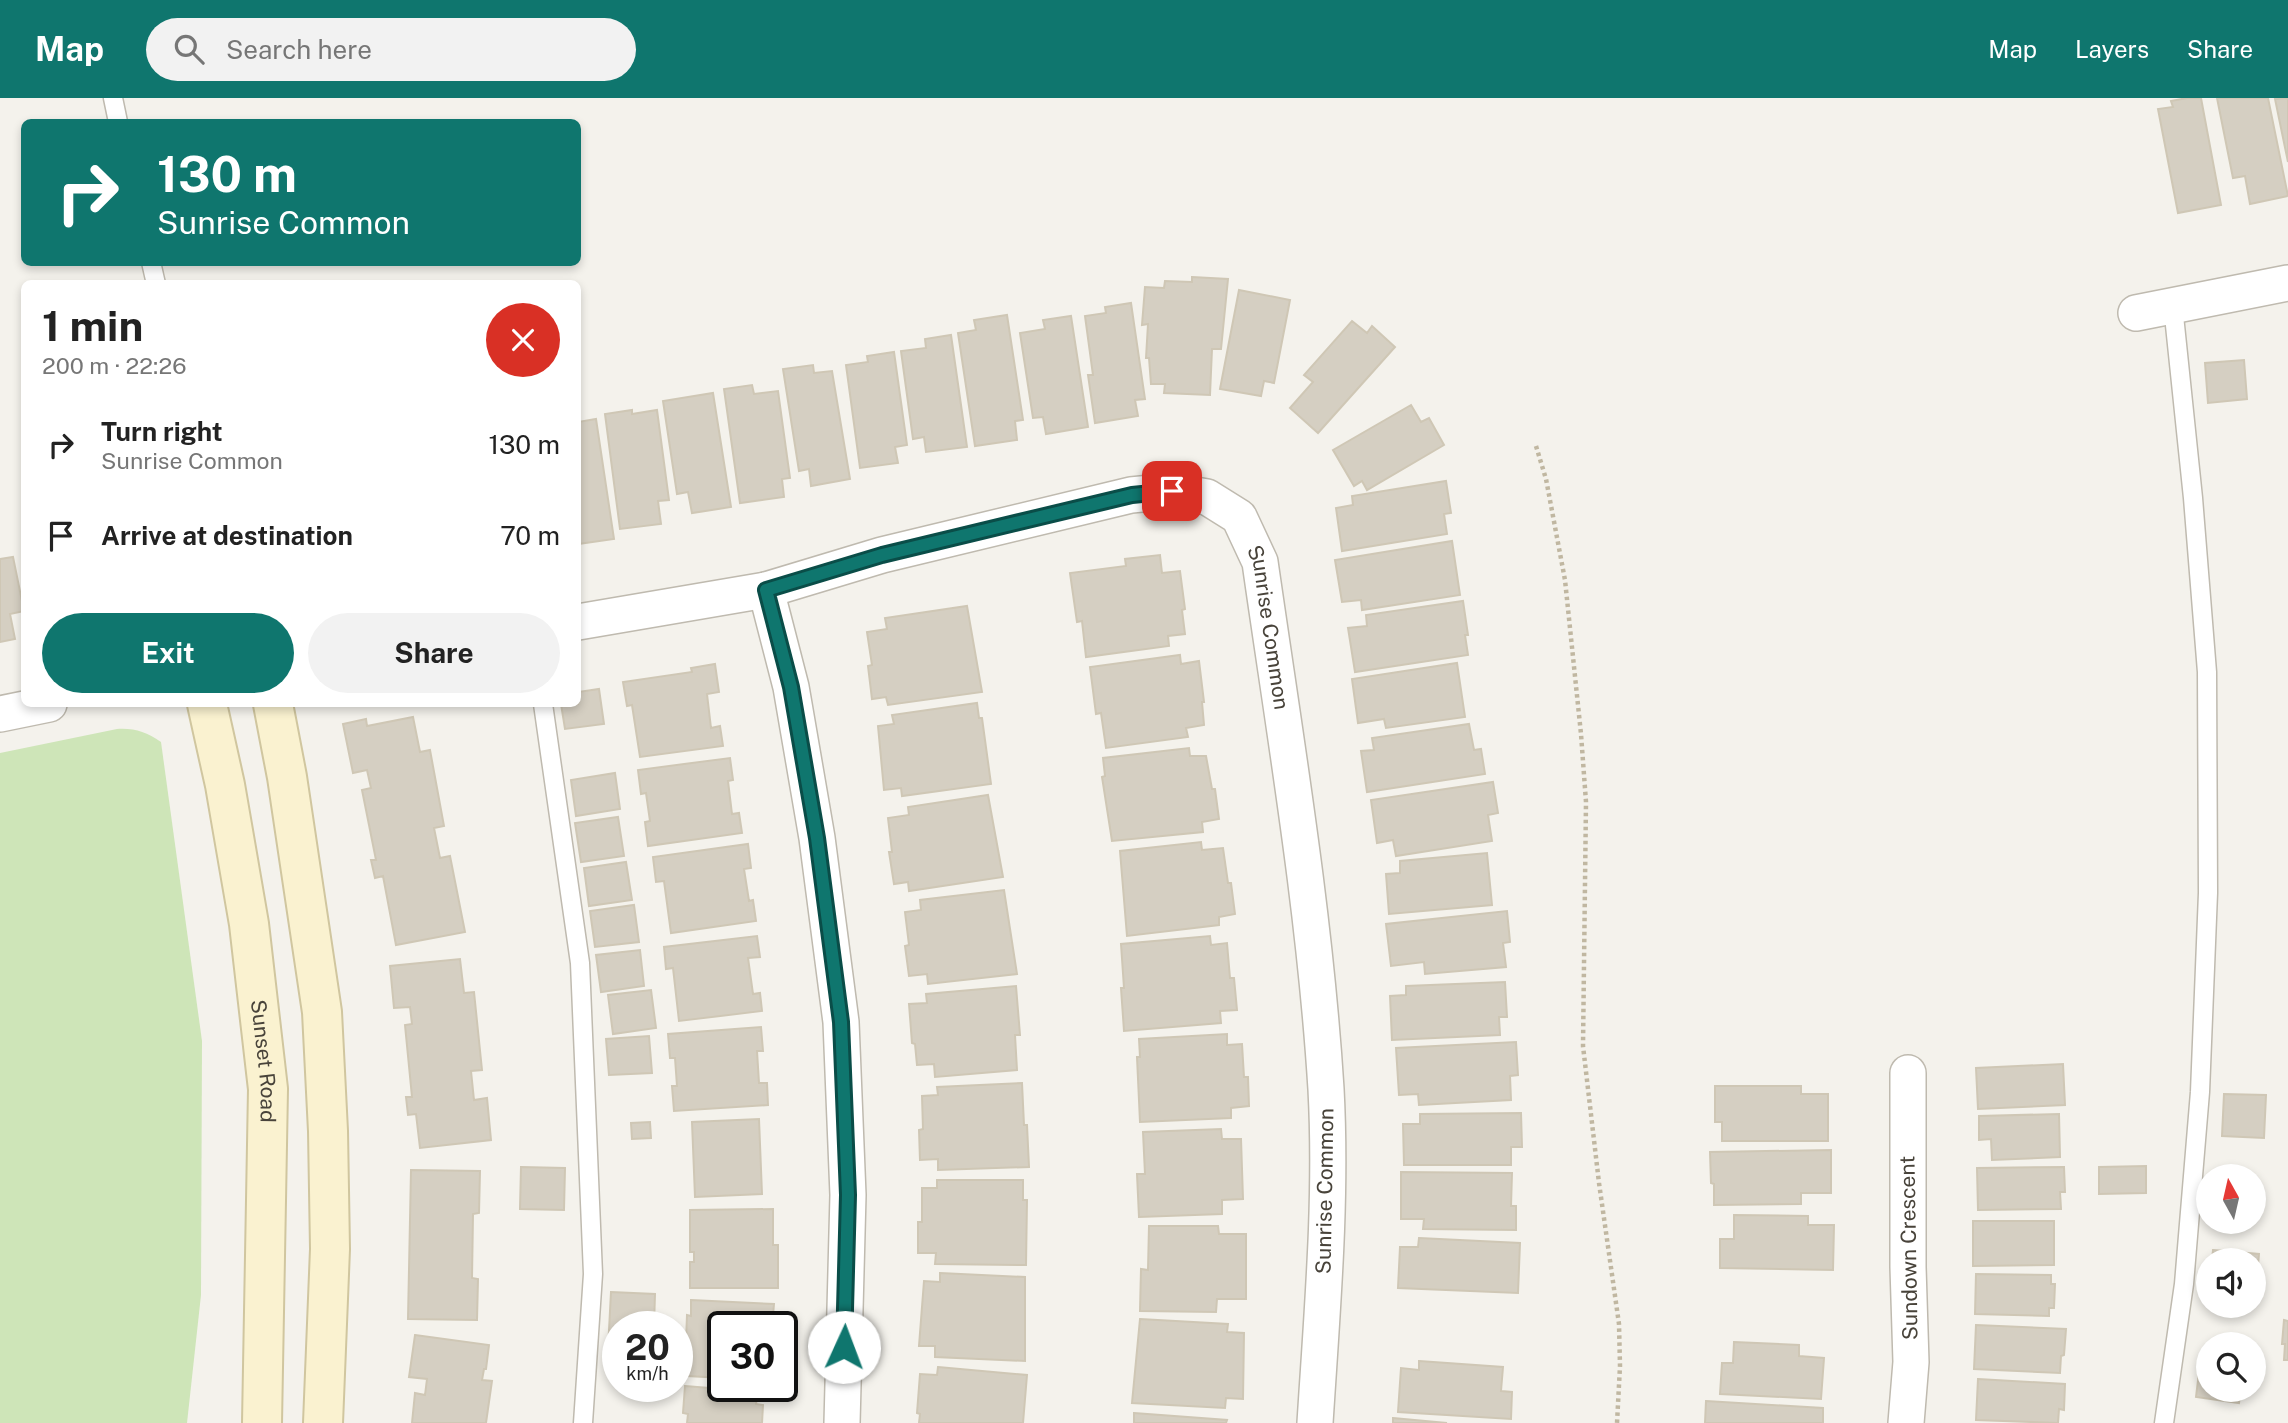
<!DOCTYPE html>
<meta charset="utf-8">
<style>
body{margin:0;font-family:"Public Sans",sans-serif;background:#f2f2f2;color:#222;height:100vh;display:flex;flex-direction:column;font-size:26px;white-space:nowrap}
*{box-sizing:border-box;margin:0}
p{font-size:23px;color:#767676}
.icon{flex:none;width:38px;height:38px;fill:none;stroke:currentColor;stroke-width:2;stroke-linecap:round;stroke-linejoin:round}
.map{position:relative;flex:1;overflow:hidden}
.panel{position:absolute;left:21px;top:182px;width:560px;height:427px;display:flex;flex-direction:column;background:#fff;border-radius:10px;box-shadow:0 4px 10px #0003}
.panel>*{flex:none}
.hud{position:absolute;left:21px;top:21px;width:560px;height:147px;border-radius:10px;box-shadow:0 4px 10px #0003;background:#0f766e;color:#fff;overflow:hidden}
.needle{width:46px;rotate:352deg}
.buttons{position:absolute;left:2196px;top:1066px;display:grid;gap:14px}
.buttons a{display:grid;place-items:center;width:70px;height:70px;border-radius:50%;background:#fff;box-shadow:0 4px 10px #0003;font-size:35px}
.speed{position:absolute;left:602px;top:1213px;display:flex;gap:14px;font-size:35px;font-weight:700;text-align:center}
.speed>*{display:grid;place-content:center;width:91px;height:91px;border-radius:50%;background:#fff;box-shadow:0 4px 10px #0003;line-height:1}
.speed small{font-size:18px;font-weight:400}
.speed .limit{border:4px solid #111;border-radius:10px;background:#fff;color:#111}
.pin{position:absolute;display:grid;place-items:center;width:60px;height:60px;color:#fff;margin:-30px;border-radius:14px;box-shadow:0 4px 10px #0006}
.me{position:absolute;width:77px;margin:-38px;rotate:2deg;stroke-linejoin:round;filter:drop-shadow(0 0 5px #0008)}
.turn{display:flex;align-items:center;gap:24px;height:147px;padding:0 21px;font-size:32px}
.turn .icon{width:91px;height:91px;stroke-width:2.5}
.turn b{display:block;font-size:49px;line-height:60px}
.round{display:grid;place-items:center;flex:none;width:74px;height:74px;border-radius:37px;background:#f2f2f2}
.headline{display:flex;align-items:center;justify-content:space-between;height:119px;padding:0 21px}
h1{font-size:42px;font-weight:700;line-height:52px}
.button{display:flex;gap:14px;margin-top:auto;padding:14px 21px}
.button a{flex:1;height:80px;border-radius:42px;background:#0f766e;color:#fff;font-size:28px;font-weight:700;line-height:80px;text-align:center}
.button a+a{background:#f2f2f2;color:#222}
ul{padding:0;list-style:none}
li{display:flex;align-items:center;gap:21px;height:91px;padding:0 21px}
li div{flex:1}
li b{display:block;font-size:26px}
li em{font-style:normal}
header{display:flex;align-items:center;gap:42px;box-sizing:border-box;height:98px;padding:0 35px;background:#0f766e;color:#fff}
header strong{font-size:33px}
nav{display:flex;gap:38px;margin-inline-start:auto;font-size:24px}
.search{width:490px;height:63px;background:#f2f2f2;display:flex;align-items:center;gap:18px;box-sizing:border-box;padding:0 24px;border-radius:38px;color:#767676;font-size:26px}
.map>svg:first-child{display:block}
</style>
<header>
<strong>Map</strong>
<div class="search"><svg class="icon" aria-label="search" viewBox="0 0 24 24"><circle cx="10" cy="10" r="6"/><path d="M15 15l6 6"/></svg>Search here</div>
<nav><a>Map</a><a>Layers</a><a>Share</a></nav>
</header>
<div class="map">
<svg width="2288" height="1325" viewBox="0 0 2288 1325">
<rect width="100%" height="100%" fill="#f4f2ec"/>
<path fill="#cee5b8" d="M 117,631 C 135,630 146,634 161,644 L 202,943 L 201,1197 L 187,1325 L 0,1325 L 0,655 Z"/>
<path fill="#d5cfc2" stroke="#cfc7b5" stroke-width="2" d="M 2187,0 L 2201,0 L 2221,107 L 2178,115 L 2158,11 L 2173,9 L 2171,3 Z
M 2217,0 L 2268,0 L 2288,98 L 2250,106 L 2245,78 L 2233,80 Z
M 2288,0 L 2288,64 L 2275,1 Z
M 1192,179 L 1228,181 L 1221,251 L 1212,251 L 1210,297 L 1164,295 L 1165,286 L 1151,286 L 1149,260 L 1146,260 L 1148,226 L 1142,227 L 1145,189 L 1164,190 L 1165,183 L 1192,184 Z
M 1239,192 L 1290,202 L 1274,285 L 1264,283 L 1261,298 L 1220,291 Z
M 1131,205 L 1145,301 L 1135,302 L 1138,318 L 1095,325 L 1088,277 L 1093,277 L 1085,218 L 1106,215 L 1105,209 Z
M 1007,217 L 1023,322 L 1015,323 L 1017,342 L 975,348 L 958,235 L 976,232 L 974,222 Z
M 1071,218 L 1088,329 L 1046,336 L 1043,319 L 1033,320 L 1020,235 L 1045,231 L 1043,222 Z
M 1352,223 L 1367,235 L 1372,228 L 1395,249 L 1318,335 L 1290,310 L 1313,284 L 1304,277 Z
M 951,237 L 967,349 L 926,354 L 924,339 L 913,341 L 901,253 L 926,250 L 925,241 Z
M 894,254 L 907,347 L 895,349 L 898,365 L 860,370 L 846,267 L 868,264 L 867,258 Z
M 2244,262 L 2247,301 L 2208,305 L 2205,265 Z
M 813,267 L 814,275 L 832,273 L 850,381 L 811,388 L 809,371 L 799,373 L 783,271 Z
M 752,287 L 754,296 L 778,293 L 790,380 L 782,381 L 784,399 L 740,405 L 724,291 Z
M 713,295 L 731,409 L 692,415 L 688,394 L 677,396 L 663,303 Z
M 1411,307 L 1421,324 L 1429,320 L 1444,347 L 1367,392 L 1362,383 L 1354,388 L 1333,352 Z
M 632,312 L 632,316 L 657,312 L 669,402 L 658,403 L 661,426 L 620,431 L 605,316 Z
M 596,321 L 614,441 L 578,446 L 578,324 Z
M 1446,383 L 1451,415 L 1444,416 L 1447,436 L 1342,453 L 1336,410 L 1353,407 L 1352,398 Z
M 1452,443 L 1460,497 L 1362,512 L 1361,502 L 1342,504 L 1335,462 Z
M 1160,457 L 1162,475 L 1180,473 L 1185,511 L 1182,512 L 1185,536 L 1168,538 L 1169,548 L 1086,559 L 1082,523 L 1077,524 L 1070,475 L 1126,468 L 1125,461 Z
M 13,459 L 24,513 L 10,516 L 15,541 L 0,544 L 0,461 Z
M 1463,503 L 1468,537 L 1465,537 L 1468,557 L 1355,574 L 1348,530 L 1367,528 L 1366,517 Z
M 967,508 L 982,594 L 888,607 L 886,599 L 872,601 L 868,568 L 872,567 L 867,534 L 887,531 L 885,520 Z
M 1180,557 L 1181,566 L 1199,563 L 1204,604 L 1202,604 L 1204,627 L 1186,630 L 1188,639 L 1106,650 L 1101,615 L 1096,616 L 1090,569 Z
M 1457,565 L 1465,619 L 1386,630 L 1384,621 L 1358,625 L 1352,581 Z
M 715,566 L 719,594 L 707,596 L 711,630 L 720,628 L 723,648 L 640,659 L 632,607 L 627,608 L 623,584 L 692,574 L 691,570 Z
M 599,591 L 604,626 L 565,631 L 561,606 L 578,606 L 578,594 Z
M 977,605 L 979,620 L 982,620 L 991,686 L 902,698 L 901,690 L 884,692 L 878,628 L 894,626 L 892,617 Z
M 413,619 L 420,654 L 430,652 L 444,728 L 434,730 L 440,760 L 450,758 L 465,834 L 396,847 L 383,778 L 375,780 L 371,762 L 376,762 L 362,692 L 371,690 L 367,672 L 353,675 L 343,626 L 366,621 L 367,628 Z
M 1469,626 L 1474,652 L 1481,651 L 1485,676 L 1367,694 L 1361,653 L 1374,652 L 1372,640 Z
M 1189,650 L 1190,658 L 1206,658 L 1212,691 L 1215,691 L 1219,721 L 1202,724 L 1203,734 L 1112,743 L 1102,679 L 1105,678 L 1103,660 Z
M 730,660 L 733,682 L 728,683 L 732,716 L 739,715 L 742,735 L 648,748 L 645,724 L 650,723 L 646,695 L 641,696 L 638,672 Z
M 615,675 L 620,711 L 576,718 L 571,682 Z
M 1493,684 L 1498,715 L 1488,717 L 1492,743 L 1396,758 L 1393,742 L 1377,745 L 1371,702 Z
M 988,697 L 1003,779 L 909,793 L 908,784 L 894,786 L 889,754 L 892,754 L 888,720 L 909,717 L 908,709 Z
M 618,719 L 624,758 L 581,764 L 575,725 Z
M 1201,744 L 1202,752 L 1223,750 L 1228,785 L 1231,785 L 1235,816 L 1219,819 L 1219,827 L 1127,838 L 1120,753 Z
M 748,746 L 751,770 L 744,771 L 749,803 L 753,802 L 756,823 L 671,835 L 664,783 L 656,784 L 653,759 Z
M 1487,755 L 1492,807 L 1389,816 L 1386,776 L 1400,775 L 1400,763 Z
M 626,764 L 632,802 L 589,808 L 584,770 Z
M 1004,792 L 1017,876 L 928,886 L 927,876 L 909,878 L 905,848 L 909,847 L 905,814 L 921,812 L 920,802 Z
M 634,807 L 639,844 L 595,849 L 590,813 Z
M 1507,813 L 1510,844 L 1503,845 L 1506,869 L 1425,876 L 1424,864 L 1391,868 L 1386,826 Z
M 757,838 L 760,859 L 748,860 L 753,896 L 760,895 L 762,913 L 679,923 L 673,870 L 666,871 L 664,849 Z
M 1210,838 L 1211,847 L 1227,845 L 1230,880 L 1234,880 L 1237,912 L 1220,913 L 1221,925 L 1124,933 L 1121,890 L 1124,890 L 1121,846 Z
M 640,852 L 644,888 L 601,894 L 596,857 Z
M 460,861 L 464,895 L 474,894 L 482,972 L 471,973 L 474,1002 L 487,1000 L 491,1042 L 420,1050 L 416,1016 L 408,1017 L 406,999 L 412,999 L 405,927 L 412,926 L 410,909 L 394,910 L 390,868 Z
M 1505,884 L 1507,919 L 1499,919 L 1500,937 L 1392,942 L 1390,898 L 1406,897 L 1406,888 Z
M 1016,888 L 1020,937 L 1015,937 L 1017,972 L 935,979 L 934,966 L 917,967 L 915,946 L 912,945 L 909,906 L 927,905 L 926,896 Z
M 651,892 L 656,930 L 613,936 L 608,897 Z
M 761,929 L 763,953 L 757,953 L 759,985 L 767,985 L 768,1007 L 674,1013 L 672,988 L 677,988 L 675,960 L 670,960 L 668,936 Z
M 1227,936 L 1227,947 L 1242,946 L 1244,979 L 1248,979 L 1249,1008 L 1231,1010 L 1231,1020 L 1140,1024 L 1137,959 L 1140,959 L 1139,941 Z
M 649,938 L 652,975 L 609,977 L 606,941 Z
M 1516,944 L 1518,977 L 1510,978 L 1511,1002 L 1419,1007 L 1418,996 L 1399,997 L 1396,950 Z
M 2063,966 L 2065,1007 L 1978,1011 L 1976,970 Z
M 1022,985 L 1024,1027 L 1027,1027 L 1029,1069 L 938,1072 L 938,1061 L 920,1062 L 919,1032 L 923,1031 L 922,998 L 938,997 L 937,989 Z
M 1715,988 L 1801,988 L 1801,996 L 1828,996 L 1828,1043 L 1722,1043 L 1722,1024 L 1715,1024 Z
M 2224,996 L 2266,997 L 2264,1040 L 2222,1038 Z
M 1521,1015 L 1522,1049 L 1511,1049 L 1511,1067 L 1404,1067 L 1403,1026 L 1420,1026 L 1420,1016 Z
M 2059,1016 L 2060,1059 L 1992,1062 L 1991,1041 L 1979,1042 L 1979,1018 Z
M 759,1021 L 762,1096 L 695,1099 L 692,1024 Z
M 650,1024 L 651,1040 L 632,1041 L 631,1025 Z
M 1221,1031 L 1222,1041 L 1241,1041 L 1243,1101 L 1222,1102 L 1222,1116 L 1139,1119 L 1137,1076 L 1145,1076 L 1143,1034 Z
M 1831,1052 L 1831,1095 L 1801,1095 L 1801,1106 L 1714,1107 L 1714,1086 L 1711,1085 L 1710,1054 Z
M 2146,1068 L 2146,1095 L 2099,1096 L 2099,1069 Z
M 521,1069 L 565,1070 L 564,1112 L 520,1111 Z
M 2064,1069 L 2065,1094 L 2060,1094 L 2061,1111 L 1978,1112 L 1977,1070 Z
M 411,1072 L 480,1073 L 479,1115 L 473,1116 L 472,1180 L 478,1181 L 477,1222 L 408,1221 Z
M 1401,1074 L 1512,1075 L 1511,1108 L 1516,1108 L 1516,1132 L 1423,1131 L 1424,1121 L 1401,1121 Z
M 937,1082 L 1023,1082 L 1023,1102 L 1027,1102 L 1026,1167 L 935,1166 L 936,1155 L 918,1155 L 918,1124 L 922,1124 L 922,1090 L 937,1090 Z
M 773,1111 L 773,1147 L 778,1147 L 778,1190 L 690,1190 L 690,1164 L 694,1164 L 694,1154 L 690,1154 L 690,1112 Z
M 1734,1117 L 1808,1118 L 1808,1127 L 1834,1127 L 1833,1172 L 1720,1170 L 1720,1141 L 1734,1141 Z
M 1973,1123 L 2054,1123 L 2054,1167 L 1973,1168 Z
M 1149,1128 L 1218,1128 L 1219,1136 L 1246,1136 L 1246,1201 L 1217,1201 L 1216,1214 L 1140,1213 L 1141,1171 L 1148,1172 Z
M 1419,1140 L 1520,1145 L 1518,1195 L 1398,1190 L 1400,1149 L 1418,1149 Z
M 2213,1152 L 2259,1156 L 2255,1202 L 2254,1162 L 2212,1162 Z
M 940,1175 L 1025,1179 L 1025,1263 L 935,1259 L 935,1248 L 919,1248 L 924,1183 L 940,1184 Z
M 1976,1176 L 2051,1177 L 2051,1186 L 2055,1186 L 2054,1210 L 2049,1210 L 2049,1218 L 1975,1216 Z
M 611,1194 L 655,1196 L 654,1228 L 618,1228 L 618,1270 L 607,1270 Z
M 691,1202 L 774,1206 L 772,1228 L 723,1228 L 723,1280 L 687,1278 L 689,1244 L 686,1244 L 687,1217 L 691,1218 Z
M 1140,1221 L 1228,1226 L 1227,1234 L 1244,1235 L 1243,1301 L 1226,1300 L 1225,1310 L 1132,1305 Z
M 2284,1222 L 2288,1223 L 2288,1262 L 2284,1262 L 2285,1246 L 2282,1246 Z
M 1976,1227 L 2066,1231 L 2064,1257 L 2061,1258 L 2060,1275 L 1974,1271 Z
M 415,1237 L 489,1247 L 486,1271 L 484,1271 L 482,1282 L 492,1283 L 486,1325 L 412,1325 L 415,1295 L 425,1297 L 427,1281 L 409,1279 Z
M 1734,1244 L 1799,1247 L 1799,1258 L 1824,1260 L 1821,1301 L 1720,1296 L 1722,1265 L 1733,1265 Z
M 2201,1258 L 2208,1259 L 2208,1292 L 2241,1292 L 2239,1305 L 2196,1299 Z
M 1419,1263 L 1503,1269 L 1501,1293 L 1512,1294 L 1511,1321 L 1398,1314 L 1401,1270 L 1419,1272 Z
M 938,1269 L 1027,1277 L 1023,1325 L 919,1325 L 920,1316 L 917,1315 L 920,1276 L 937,1277 Z
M 1978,1281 L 2065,1286 L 2064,1312 L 2059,1311 L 2058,1325 L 1976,1322 Z
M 685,1288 L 758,1294 L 756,1306 L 763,1307 L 762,1325 L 687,1325 L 688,1316 L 683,1315 Z
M 1706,1303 L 1823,1310 L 1823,1325 L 1705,1325 Z
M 1134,1315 L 1227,1322 L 1226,1325 L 1134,1325 Z
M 1393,1320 L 1447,1325 L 1393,1325 Z"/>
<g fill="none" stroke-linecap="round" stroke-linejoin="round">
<defs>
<path id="lane" d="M 113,0 L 118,24
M 151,164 L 156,186
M 543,606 L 580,865 L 593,1176 L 583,1325
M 2164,1325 L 2184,1186 L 2200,994 L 2208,795 L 2207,574 L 2193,400 L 2173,208"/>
<g id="street">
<path d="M 2136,215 L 2288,185"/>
<path d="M 766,492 L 791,589 L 817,740 L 841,924 L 848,1097 L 842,1325"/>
<path id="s1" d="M 578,524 L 766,492 L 882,457 L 1131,397 L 1172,393 L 1207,399 L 1239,419 L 1260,464 C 1285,639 1315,814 1326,991 C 1332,1102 1322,1214 1315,1325"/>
<path d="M 0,616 L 49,606"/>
<path d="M 1906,1325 L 1911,1264 L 1908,1169 L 1908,975"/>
</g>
<g id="secondary">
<path id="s2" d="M 207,606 L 225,687 L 249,826 L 268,991 L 262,1325"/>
<path d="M 273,606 L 287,679 L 322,914 L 328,1033 L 330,1151 L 323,1325"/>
</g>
</defs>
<use href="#lane" stroke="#bfbaaf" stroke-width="21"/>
<use href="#street" stroke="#bfbaaf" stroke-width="38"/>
<use href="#secondary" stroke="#d0c69f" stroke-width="42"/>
<path stroke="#c0b7a1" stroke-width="4.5" stroke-dasharray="3.5 3.5" stroke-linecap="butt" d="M 1536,348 L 1546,381 L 1565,482 L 1581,636 L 1586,704 L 1583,948 L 1599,1085 L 1619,1226 L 1620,1268 L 1617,1325"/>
<use href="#lane" stroke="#fff" stroke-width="18"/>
<use href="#street" stroke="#fff" stroke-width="35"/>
<use href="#secondary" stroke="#faf2d0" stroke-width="38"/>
</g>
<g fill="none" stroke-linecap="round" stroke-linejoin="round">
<defs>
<path id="route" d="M 844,1249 L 848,1097 L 841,924 L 817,740 L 791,589 L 766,492 L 882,457 L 1132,397 L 1172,393"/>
</defs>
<use href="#route" stroke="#0a4d48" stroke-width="18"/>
<use href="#route" stroke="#0f766e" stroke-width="12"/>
</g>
<g text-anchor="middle" stroke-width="5" stroke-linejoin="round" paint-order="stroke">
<g font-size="21" fill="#48433a" stroke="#fff">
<text dy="7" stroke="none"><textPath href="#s1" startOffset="798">Sunrise Common</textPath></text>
<text dy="7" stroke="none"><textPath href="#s2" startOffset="362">Sunset Road</textPath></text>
<text transform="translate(1325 1093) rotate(-89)" y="7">Sunrise Common</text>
<text transform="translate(1909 1150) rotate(-91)" y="7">Sundown Crescent</text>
</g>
</g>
</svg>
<div class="buttons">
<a><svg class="needle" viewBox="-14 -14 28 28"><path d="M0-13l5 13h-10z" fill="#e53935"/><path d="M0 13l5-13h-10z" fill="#767676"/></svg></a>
<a><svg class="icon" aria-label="sound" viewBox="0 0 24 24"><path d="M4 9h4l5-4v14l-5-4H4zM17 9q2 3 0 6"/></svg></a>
<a><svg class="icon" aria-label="search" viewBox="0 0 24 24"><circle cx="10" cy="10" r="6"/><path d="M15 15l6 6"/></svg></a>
</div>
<div class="speed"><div>20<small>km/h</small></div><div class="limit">30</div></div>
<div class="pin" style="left:1172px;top:393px;background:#d93025"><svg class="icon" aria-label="arrive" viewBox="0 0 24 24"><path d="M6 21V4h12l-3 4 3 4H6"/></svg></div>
<svg class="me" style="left:844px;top:1249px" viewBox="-20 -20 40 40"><circle r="19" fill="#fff"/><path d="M0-13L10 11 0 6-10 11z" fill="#0f766e"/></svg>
<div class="hud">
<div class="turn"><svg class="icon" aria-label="right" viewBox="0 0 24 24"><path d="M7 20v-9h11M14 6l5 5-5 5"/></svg><div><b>130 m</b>Sunrise Common</div></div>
</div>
<section class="panel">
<div class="headline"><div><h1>1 min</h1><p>200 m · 22:26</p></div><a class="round" style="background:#d93025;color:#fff"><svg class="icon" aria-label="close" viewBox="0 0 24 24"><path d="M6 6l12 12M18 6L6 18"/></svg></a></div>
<ul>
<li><svg class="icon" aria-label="right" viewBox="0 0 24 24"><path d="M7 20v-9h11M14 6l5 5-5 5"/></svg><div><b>Turn right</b><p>Sunrise Common</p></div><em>130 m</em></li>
<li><svg class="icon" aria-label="arrive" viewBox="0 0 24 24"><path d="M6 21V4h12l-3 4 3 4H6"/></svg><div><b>Arrive at destination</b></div><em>70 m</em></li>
</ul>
<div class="button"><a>Exit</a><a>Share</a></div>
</section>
</div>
